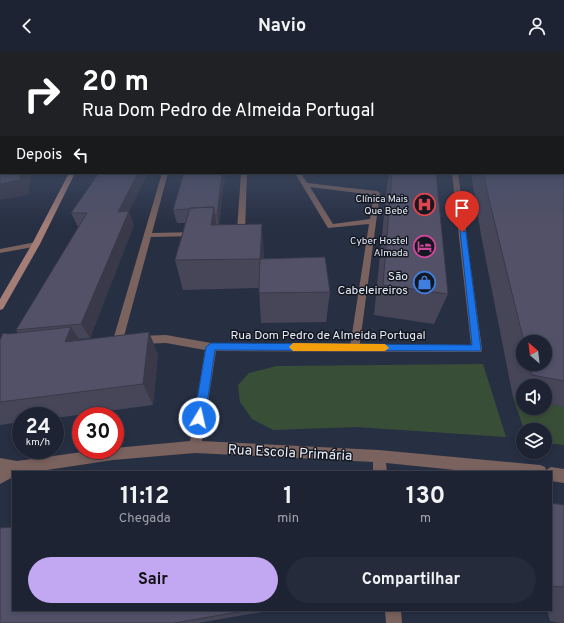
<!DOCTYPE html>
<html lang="pt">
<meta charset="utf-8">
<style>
body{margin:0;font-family:Overpass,sans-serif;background:#252b3a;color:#f1f3f6;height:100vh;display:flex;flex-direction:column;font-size:15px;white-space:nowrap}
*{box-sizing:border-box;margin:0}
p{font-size:13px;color:#a0a4ac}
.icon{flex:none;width:22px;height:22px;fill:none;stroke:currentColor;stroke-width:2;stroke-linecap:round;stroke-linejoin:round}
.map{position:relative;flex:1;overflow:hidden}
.sheet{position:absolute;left:12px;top:419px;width:540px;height:140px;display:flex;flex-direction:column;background:#1d2332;border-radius:0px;box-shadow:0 2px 6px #0003,0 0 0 1px #3b404d}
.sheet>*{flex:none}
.guide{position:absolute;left:0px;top:0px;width:564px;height:122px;box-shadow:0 2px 6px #0003,0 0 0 1px #3b404d;background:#202124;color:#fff;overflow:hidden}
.needle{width:26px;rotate:332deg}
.tools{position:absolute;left:516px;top:283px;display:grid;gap:8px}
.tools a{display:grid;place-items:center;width:36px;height:36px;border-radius:50%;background:#1d2332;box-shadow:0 2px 6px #0003,0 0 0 1px #3b404d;font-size:20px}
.speed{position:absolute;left:12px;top:355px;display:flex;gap:8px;font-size:20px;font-weight:700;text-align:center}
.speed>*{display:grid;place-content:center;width:52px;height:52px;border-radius:50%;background:#1d2332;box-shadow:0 2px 6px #0003,0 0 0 1px #3b404d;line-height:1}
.speed small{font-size:10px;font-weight:400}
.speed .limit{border:6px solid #d22;background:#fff;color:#111}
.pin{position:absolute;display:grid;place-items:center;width:34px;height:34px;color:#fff;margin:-41px -17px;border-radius:50% 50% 50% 0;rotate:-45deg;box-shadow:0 0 4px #0007}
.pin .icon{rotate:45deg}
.me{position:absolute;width:44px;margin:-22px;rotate:9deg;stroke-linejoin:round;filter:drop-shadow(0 0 3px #0008)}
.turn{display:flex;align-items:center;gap:14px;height:84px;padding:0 16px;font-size:18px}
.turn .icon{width:52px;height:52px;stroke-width:2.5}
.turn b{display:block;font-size:28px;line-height:34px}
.then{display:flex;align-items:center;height:38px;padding:0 16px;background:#0003;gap:8px;font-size:15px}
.eta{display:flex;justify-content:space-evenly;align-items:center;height:68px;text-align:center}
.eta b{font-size:24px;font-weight:700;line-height:28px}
.button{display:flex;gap:8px;margin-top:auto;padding:8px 16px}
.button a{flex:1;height:46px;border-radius:24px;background:#c2a7f2;color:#111;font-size:16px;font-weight:700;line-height:46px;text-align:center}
.button a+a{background:#252b3a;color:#f1f3f6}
header{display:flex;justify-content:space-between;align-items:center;height:52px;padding:0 16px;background:#1d2332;font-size:18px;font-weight:700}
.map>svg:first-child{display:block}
</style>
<header><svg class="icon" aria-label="back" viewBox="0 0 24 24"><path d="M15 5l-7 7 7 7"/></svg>Navio<svg class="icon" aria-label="person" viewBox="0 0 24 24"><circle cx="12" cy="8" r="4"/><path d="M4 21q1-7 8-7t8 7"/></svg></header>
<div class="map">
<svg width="564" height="571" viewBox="0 0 564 571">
<rect width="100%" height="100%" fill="#272f43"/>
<path fill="#394e37" d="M 483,312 L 506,385 L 356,375 L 273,378 L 252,367 L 240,350 L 238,333 L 249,321 L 276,314 Z
M 513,345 L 523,347 L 523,356 L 545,356 L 545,351 L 564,355 L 564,393 L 545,391 L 545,378 L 524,378 Z"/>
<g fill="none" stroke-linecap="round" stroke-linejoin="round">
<path fill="#7a625e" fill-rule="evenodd" d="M 297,121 L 303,121 L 302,123 L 307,131 L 377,139 L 380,141 L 359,298 L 351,298 L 350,295 L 369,172 L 328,176 L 296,123 ZM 310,135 L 374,143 L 370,167 L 333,172 Z"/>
<path fill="#7a625e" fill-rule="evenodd" d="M 162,121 L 168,121 L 152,181 L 195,180 L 199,182 L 195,184 L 151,185 L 123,288 L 122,291 L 114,291 L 113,288 Z
M 241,121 L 247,121 L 245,180 L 244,182 L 237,182 L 233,180 L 237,178 Z
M 452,121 L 458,121 L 482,297 L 481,300 L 216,299 L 202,389 L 379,398 L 540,413 L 545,415 L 546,418 L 551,415 L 564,417 L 564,431 L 551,429 L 551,420 L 475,420 L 386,411 L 387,420 L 373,420 L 373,410 L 195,401 L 113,408 L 34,420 L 13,420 L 13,425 L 0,432 L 0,406 L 17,409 L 97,398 L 115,398 L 115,396 L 190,389 L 205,298 L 166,291 L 139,292 L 135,291 L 134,288 L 135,285 L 139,284 L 166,283 L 211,291 L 471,293 Z
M 36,190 L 39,190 L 39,194 L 0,201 L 0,197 Z
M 385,558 L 401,558 L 402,571 L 386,571 Z"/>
<path fill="#a47d77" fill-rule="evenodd" d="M 69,121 L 75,121 L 40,192 L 3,257 L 0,258 L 0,247 L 32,192 Z"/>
</g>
<path fill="#474659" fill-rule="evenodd" d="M 563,94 L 564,94 L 564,355 L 545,351 L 545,334 L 523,334 L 523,347 L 513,345 L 481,183 L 471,121 L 563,121 ZM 523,290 L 545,290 L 545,312 L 523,312 Z
M 184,121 L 225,121 L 219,173 L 264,202 L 263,207 L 330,240 L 326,270 L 261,271 L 259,236 L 183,238 L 175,208 L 185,171 L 177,171 L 173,158 Z
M 390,121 L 436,121 L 448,242 L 434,272 L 374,263 L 387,133 Z
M 129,160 L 134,173 L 90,286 L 79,287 L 80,288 L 158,302 L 153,353 L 55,366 L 55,364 L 21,364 L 21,370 L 0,373 L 0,288 L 8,282 L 18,281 L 16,278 L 79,175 L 78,175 L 71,161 Z
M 551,451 L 564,453 L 564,571 L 560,571 L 550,569 L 547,558 L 551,558 Z
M 13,558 L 274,558 L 198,571 L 0,571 Z"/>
<path fill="#3a3949" d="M 21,121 L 32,121 L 28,143 L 0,148 L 0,132 Z
M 138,121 L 148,121 L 129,160 L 134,173 L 90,286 L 81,272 L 118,160 Z
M 222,121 L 225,121 L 219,177 L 217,163 Z
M 214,155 L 218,184 L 211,173 Z
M 262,172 L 264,202 L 262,236 L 260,207 Z
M 71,275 L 86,297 L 65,290 Z
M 149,280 L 158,302 L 153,353 L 143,332 Z"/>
<path fill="#535168" stroke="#3a3949" d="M 0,94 L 1,94 L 1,121 L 21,121 L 20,128 L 0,132 Z
M 563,94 L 564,94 L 564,106 L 563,106 Z
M 563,115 L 564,115 L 564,329 L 532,323 L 529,312 L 545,312 L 545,290 L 524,290 L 492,160 L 483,121 L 563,121 Z
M 99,121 L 138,121 L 118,160 L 129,159 L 81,272 L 16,278 L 87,161 L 71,161 Z
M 184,121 L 222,121 L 217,163 L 215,164 L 214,155 L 190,156 L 189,157 L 173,158 Z
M 392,121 L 436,121 L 448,242 L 383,233 Z
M 214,155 L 211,173 L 262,172 L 260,207 L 175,208 L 190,156 Z
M 325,205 L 330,240 L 259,241 L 260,207 Z
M 71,275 L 65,290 L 149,280 L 143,332 L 0,350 L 0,288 L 3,281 L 8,282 Z
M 551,451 L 564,453 L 564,535 L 551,534 Z
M 13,475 L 13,558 L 250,558 L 174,571 L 0,571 L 0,476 Z"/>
<linearGradient id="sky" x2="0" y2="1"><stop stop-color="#151a25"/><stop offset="0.54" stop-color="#414d66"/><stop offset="1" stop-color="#414d66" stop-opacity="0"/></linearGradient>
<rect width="564" height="174" fill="url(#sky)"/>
<path fill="#1a73e8" stroke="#114b97" d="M 460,178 L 466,180 L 481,297 L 480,299 L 215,298 L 205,366 L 203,370 L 199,371 L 195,370 L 194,366 L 206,295 L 211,291 L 472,293 Z"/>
<path fill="#f59e0b" d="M 293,291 L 385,292 L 389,296 L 385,299 L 293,299 L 289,295 Z"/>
<defs>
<symbol id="hospital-ring" viewBox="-11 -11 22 22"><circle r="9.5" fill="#141821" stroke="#e0444e" stroke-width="1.5"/><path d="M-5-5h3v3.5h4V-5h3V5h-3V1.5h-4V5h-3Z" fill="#e0444e"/></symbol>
<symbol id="hotel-ring" viewBox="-11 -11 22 22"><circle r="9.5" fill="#141821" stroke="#d1479c" stroke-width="1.5"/><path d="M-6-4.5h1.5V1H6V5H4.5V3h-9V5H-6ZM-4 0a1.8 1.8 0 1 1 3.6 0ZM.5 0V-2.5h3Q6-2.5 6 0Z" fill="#d1479c"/></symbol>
<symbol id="shop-ring" viewBox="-11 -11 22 22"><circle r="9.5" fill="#141821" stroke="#3f7fe0" stroke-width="1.5"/><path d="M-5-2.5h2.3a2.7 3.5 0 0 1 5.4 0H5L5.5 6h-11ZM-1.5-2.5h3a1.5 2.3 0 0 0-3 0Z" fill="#3f7fe0"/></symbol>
</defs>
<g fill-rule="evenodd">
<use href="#hospital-ring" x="412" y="140" width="25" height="25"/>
<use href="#hotel-ring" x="412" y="182" width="25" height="25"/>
<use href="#shop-ring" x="412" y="218" width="25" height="25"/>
</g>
<g text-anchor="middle" stroke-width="3" stroke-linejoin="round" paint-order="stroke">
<g font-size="10" fill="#e7ecf9" stroke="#141821" text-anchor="end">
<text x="408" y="150">Clínica Mais<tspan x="408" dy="12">Que Bebé</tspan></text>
<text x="408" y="192">Cyber Hostel<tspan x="408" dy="12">Almada</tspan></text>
</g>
<g font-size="12" fill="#e7ecf9" stroke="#141821" text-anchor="end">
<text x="408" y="228">São<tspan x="408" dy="14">Cabeleireiros</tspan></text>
</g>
<g font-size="12" fill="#e7ecf9" stroke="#141821">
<text x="328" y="287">Rua Dom Pedro de Almeida Portugal</text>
</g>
<g font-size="14" fill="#e7ecf9" stroke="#141821">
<text transform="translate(290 400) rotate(3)" y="5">Rua Escola Primária</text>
</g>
</g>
</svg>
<div class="tools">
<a><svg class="needle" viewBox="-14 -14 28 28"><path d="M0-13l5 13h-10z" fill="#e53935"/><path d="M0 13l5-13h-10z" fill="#a0a4ac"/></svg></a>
<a><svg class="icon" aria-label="sound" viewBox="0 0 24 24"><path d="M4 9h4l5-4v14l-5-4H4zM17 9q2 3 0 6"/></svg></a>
<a><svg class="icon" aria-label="layers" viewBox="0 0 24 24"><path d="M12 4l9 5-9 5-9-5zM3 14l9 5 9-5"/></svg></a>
</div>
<div class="speed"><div>24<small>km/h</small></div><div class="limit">30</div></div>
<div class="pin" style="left:462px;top:180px;background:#d93025"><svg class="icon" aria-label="arrive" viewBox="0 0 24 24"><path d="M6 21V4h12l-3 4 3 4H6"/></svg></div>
<svg class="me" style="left:199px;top:366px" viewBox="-20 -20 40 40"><circle r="17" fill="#1a73e8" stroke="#fff" stroke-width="3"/><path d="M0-11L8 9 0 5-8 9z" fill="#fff"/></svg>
<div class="guide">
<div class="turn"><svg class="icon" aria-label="right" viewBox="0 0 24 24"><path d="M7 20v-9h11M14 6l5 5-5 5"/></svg><div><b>20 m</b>Rua Dom Pedro de Almeida Portugal</div></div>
<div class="then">Depois<svg class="icon" aria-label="left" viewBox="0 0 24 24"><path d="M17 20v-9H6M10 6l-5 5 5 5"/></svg></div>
</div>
<section class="sheet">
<div class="eta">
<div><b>11:12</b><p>Chegada</p></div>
<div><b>1</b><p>min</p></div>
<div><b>130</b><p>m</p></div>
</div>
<div class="button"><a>Sair</a><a>Compartilhar</a></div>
</section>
</div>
